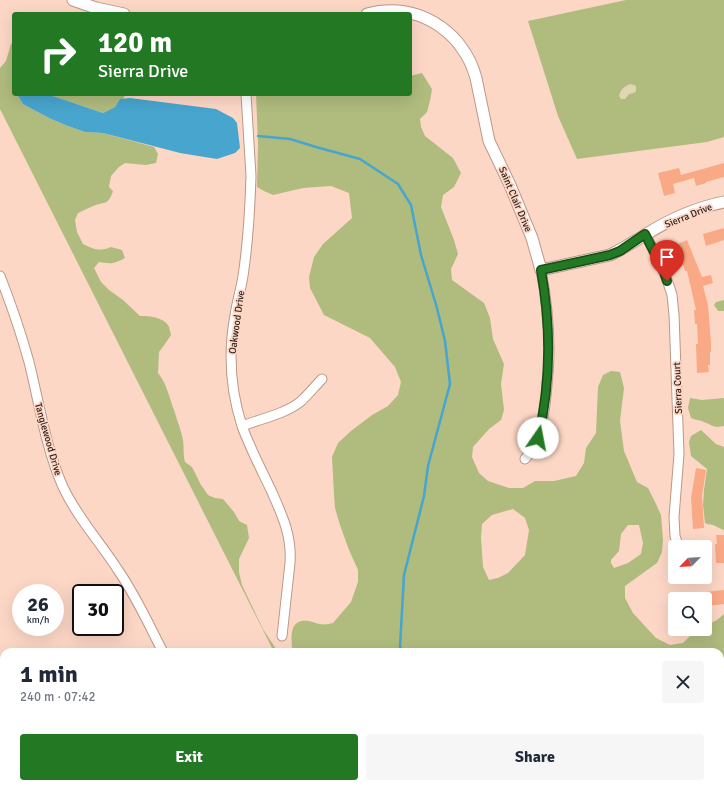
<!DOCTYPE html>
<meta charset="utf-8">
<style>
body{margin:0;font-family:Signika,sans-serif;background:#f6f6f7;color:#1f2937;height:100vh;display:flex;flex-direction:column;font-size:15px;white-space:nowrap}
*{box-sizing:border-box;margin:0}
p{font-size:13px;color:#747a83}
.icon{flex:none;width:22px;height:22px;fill:none;stroke:currentColor;stroke-width:2;stroke-linecap:round;stroke-linejoin:round}
.map{position:relative;flex:1;overflow:hidden}
.side{position:absolute;left:0px;top:648px;width:724px;height:140px;display:flex;flex-direction:column;background:#fff;border-radius:12px 12px 0 0;box-shadow:0 4px 16px #0002}
.side>*{flex:none}
.hud{position:absolute;left:12px;top:12px;width:400px;height:84px;border-radius:4px;box-shadow:0 4px 16px #0002;background:#237824;color:#fff;overflow:hidden}
.needle{width:26px;rotate:245deg}
.buttons{position:absolute;left:668px;top:540px;display:grid;gap:8px}
.buttons a{display:grid;place-items:center;width:44px;height:44px;border-radius:4px;background:#fff;box-shadow:0 4px 16px #0002;font-size:20px}
.speed{position:absolute;left:12px;top:584px;display:flex;gap:8px;font-size:20px;font-weight:700;text-align:center}
.speed>*{display:grid;place-content:center;width:52px;height:52px;border-radius:50%;background:#fff;box-shadow:0 4px 16px #0002;line-height:1}
.speed small{font-size:10px;font-weight:400}
.speed .limit{border:2px solid #111;border-radius:6px;background:#fff;color:#111}
.pin{position:absolute;display:grid;place-items:center;width:34px;height:34px;color:#fff;margin:-41px -17px;border-radius:50% 50% 50% 0;rotate:-45deg;box-shadow:0 0 4px #0007}
.pin .icon{rotate:45deg}
.me{position:absolute;width:44px;margin:-22px;rotate:12deg;stroke-linejoin:round;filter:drop-shadow(0 0 3px #0008)}
.turn{display:flex;align-items:center;gap:14px;height:84px;padding:0 20px;font-size:18px}
.turn .icon{width:52px;height:52px;stroke-width:2.5}
.turn b{display:block;font-size:28px;line-height:34px}
.round{display:grid;place-items:center;flex:none;width:42px;height:42px;border-radius:4px;background:#f6f6f7}
.summary{display:flex;align-items:center;justify-content:space-between;height:68px;padding:0 20px}
h1{font-size:24px;font-weight:700;line-height:30px}
.button{display:flex;gap:8px;margin-top:auto;padding:8px 20px}
.button a{flex:1;height:46px;border-radius:4px;background:#237824;color:#fff;font-size:16px;font-weight:700;line-height:46px;text-align:center}
.button a+a{background:#f6f6f7;color:#1f2937}
.map>svg:first-child{display:block}
</style>
<div class="map">
<svg width="724" height="788" viewBox="0 0 724 788">
<rect width="100%" height="100%" fill="#fdd7c6"/>
<path fill="#b0bb7e" fill-rule="evenodd" d="M 626,0 L 724,0 L 724,137 L 707,142 L 577,159 L 558,116 L 528,21 Z
M 14,41 L 14,94 L 19,94 L 18,96 L 23,104 L 51,119 L 68,126 L 85,132 L 103,133 L 154,147 L 158,154 L 156,163 L 146,165 L 125,163 L 119,167 L 111,176 L 109,187 L 113,191 C 108,206 105,201 93,206 C 88,208 83,211 78,213 L 75,220 L 77,232 L 83,244 C 94,249 99,252 111,247 L 122,250 L 125,258 C 114,264 111,264 99,262 L 94,268 L 101,282 L 109,290 L 123,300 L 140,316 C 150,316 162,317 168,325 C 170,328 170,332 171,335 L 165,344 L 159,352 L 158,373 C 167,384 169,397 174,410 C 177,420 181,430 183,440 C 184,447 183,454 185,462 L 192,467 L 201,485 L 208,495 L 215,498 L 223,499 L 234,512 L 239,521 L 247,525 L 249,538 L 239,559 L 239,572 L 242,585 L 263,629 L 278,652 L 274,652 L 0,109 L 0,68 L 6,61 L 11,44 Z
M 422,73 L 432,89 L 430,101 L 427,112 L 420,119 L 421,127 L 425,136 L 453,158 L 461,173 L 454,187 L 443,195 L 441,207 L 454,240 L 458,254 L 451,269 L 452,280 L 484,303 L 490,318 L 493,339 L 504,364 L 501,384 L 504,410 L 501,420 L 489,429 L 473,447 L 472,457 L 479,473 L 488,481 L 509,488 L 523,488 L 535,481 L 554,481 L 576,476 L 584,463 L 586,448 L 596,433 L 598,387 L 603,375 L 611,371 L 620,372 L 624,388 L 620,421 L 624,451 L 637,482 L 648,488 L 656,504 L 661,515 L 663,540 L 662,552 L 657,563 L 625,586 L 625,598 L 633,613 L 656,638 L 670,645 L 683,643 L 695,631 L 700,629 L 705,629 L 705,626 L 717,620 L 724,614 L 724,663 L 720,666 L 720,652 L 329,652 L 327,651 L 324,652 L 296,652 L 292,648 C 291,636 290,618 308,621 C 312,621 316,624 320,624 C 324,625 329,624 333,623 L 351,602 L 358,582 L 358,570 L 349,550 L 340,525 L 335,508 L 334,495 L 332,457 L 338,443 L 351,431 L 372,415 L 388,406 L 398,395 L 401,382 L 395,367 L 370,338 L 324,315 L 310,288 L 309,277 L 314,257 L 323,244 L 352,218 L 349,193 L 331,186 L 303,188 L 273,195 L 264,191 L 257,187 L 258,144 L 256,94 L 410,94 L 410,76 ZM 513,509 L 525,518 L 529,530 L 525,555 L 508,573 L 498,578 L 489,580 L 483,567 L 481,538 L 482,524 L 492,515 ZM 628,525 L 639,525 L 643,543 L 641,554 L 628,563 L 614,568 L 611,563 L 611,560 L 619,551 L 621,534 Z
M 47,94 L 126,94 L 123,99 L 120,99 L 115,107 L 103,113 Z
M 724,300 L 724,311 L 718,311 L 714,305 L 716,302 Z
M 690,398 L 702,400 L 724,398 L 724,426 C 713,428 714,426 704,422 C 700,420 695,420 691,418 L 688,408 Z
M 701,430 L 716,444 L 724,447 L 724,530 C 720,529 716,526 713,525 C 710,524 708,525 705,523 L 703,505 L 704,490 L 707,469 L 691,456 L 689,442 L 691,436 Z
M 340,784 L 416,784 L 418,788 L 342,788 Z"/>
<path fill="#e0d7b2" d="M 630,84 L 634,85 L 636,86 L 636,91 L 634,93 L 629,94 L 625,99 L 621,99 L 619,96 C 620,90 625,86 630,84 Z"/>
<path fill="#48a5ce" d="M 19,94 L 47,94 L 103,113 L 115,107 L 120,99 L 130,98 L 216,109 L 233,118 L 237,123 L 240,148 L 235,153 L 217,159 L 180,153 L 103,133 L 85,132 L 68,126 L 51,119 L 34,110 L 23,104 L 18,96 Z"/>
<g fill="none" stroke-linecap="round" stroke-linejoin="round">
<path stroke="#48a5ce" stroke-width="2.5" d="M 258,136 L 290,139 L 316,147 L 360,159 L 398,184 L 411,205 L 421,255 L 437,308 L 445,341 L 450,384 L 428,466 L 424,496 L 404,575 L 400,647 L 403,652
M 478,784 L 479,788"/>
</g>
<path fill="#f9a986" d="M 724,163 L 724,177 L 706,182 L 706,183 L 696,186 L 694,178 L 673,184 L 675,193 L 664,196 L 658,173 L 679,168 L 681,175 Z
M 724,228 L 724,240 L 706,246 L 703,234 Z
M 687,240 L 702,277 L 711,275 L 713,283 L 703,286 L 708,305 L 711,343 L 711,352 L 710,352 L 710,365 L 708,365 L 709,372 L 697,373 L 696,344 L 698,344 L 697,324 L 695,324 L 694,310 L 696,310 L 687,271 L 685,271 L 683,265 L 681,266 L 673,246 Z
M 696,468 L 706,470 L 702,496 L 704,528 L 693,529 L 691,498 Z
M 716,535 L 724,535 L 724,563 L 716,563 L 715,544 L 717,544 Z
M 724,590 L 724,604 L 707,606 L 705,592 Z"/>
<g fill="none" stroke-linecap="round" stroke-linejoin="round">
<defs>
<path id="minor" d="M 246,94 L 251,176 C 250,209 248,243 243,276 C 241,289 237,302 235,315 C 228,353 230,389 242,426 C 250,448 261,469 271,490 C 282,515 292,535 290,563 L 282,636
M 645,234 C 656,254 666,274 672,295 C 673,302 673,308 674,314 L 679,454 L 674,517 L 675,536 L 677,542 L 679,547
M 0,276 C 11,304 21,333 29,362 C 39,402 46,449 63,487 C 77,517 100,542 118,570 C 136,596 149,625 163,652
M 242,426 C 260,419 285,414 300,402 C 308,395 315,386 322,379
M 525,459 C 530,453 535,446 538,438 C 542,428 543,416 545,405 C 547,387 549,368 549,350 C 549,324 546,296 541,270
M 720,774 L 724,772
M 513,787 L 514,788
M 686,788 L 695,784"/>
<path id="tertiary" d="M 73,0 L 96,8 L 124,14
M 367,14 C 394,7 418,11 441,27 C 449,33 456,39 461,47 C 468,56 473,67 476,78 L 489,141 L 510,185 L 532,238 L 541,270 L 610,255 C 623,249 633,242 645,235 C 670,219 695,208 724,202"/>
</defs>
<use href="#minor" stroke="#bb9888" stroke-width="11"/>
<use href="#tertiary" stroke="#bb9888" stroke-width="13"/>
<use href="#minor" stroke="#fff" stroke-width="9"/>
<use href="#tertiary" stroke="#fff" stroke-width="11"/>
</g>
<g fill="none" stroke-linecap="round" stroke-linejoin="round">
<defs>
<path id="route" d="M 538,438 C 551,383 551,326 541,270 L 610,255 L 620,251 L 645,234 L 664,272 L 667,281"/>
</defs>
<use href="#route" stroke="#174e17" stroke-width="10"/>
<use href="#route" stroke="#237824" stroke-width="7"/>
</g>
<g text-anchor="middle" stroke-width="3.5" stroke-linejoin="round" paint-order="stroke">
<g font-size="10" fill="#2f211b" stroke="#fdd7c6">
<text transform="translate(516 199) rotate(67)" y="4">Saint Clair Drive</text>
<text transform="translate(688 215) rotate(-22)" y="4">Sierra Drive</text>
<text transform="translate(236 322) rotate(-82)" y="4">Oakwood Drive</text>
<text transform="translate(677 388) rotate(-92)" y="4">Sierra Court</text>
<text transform="translate(49 439) rotate(74)" y="4">Tanglewood Drive</text>
</g>
</g>
</svg>
<div class="buttons">
<a><svg class="needle" viewBox="-14 -14 28 28"><path d="M0-13l5 13h-10z" fill="#e53935"/><path d="M0 13l5-13h-10z" fill="#747a83"/></svg></a>
<a><svg class="icon" aria-label="search" viewBox="0 0 24 24"><circle cx="10" cy="10" r="6"/><path d="M15 15l6 6"/></svg></a>
</div>
<div class="speed"><div>26<small>km/h</small></div><div class="limit">30</div></div>
<div class="pin" style="left:667px;top:281px;background:#d93025"><svg class="icon" aria-label="arrive" viewBox="0 0 24 24"><path d="M6 21V4h12l-3 4 3 4H6"/></svg></div>
<svg class="me" style="left:538px;top:438px" viewBox="-20 -20 40 40"><circle r="19" fill="#fff"/><path d="M0-13L10 11 0 6-10 11z" fill="#237824"/></svg>
<div class="hud">
<div class="turn"><svg class="icon" aria-label="right" viewBox="0 0 24 24"><path d="M7 20v-9h11M14 6l5 5-5 5"/></svg><div><b>120 m</b>Sierra Drive</div></div>
</div>
<section class="side">
<div class="summary"><div><h1>1 min</h1><p>240 m · 07:42</p></div><a class="round"><svg class="icon" aria-label="close" viewBox="0 0 24 24"><path d="M6 6l12 12M18 6L6 18"/></svg></a></div>
<div class="button"><a>Exit</a><a>Share</a></div>
</section>
</div>
